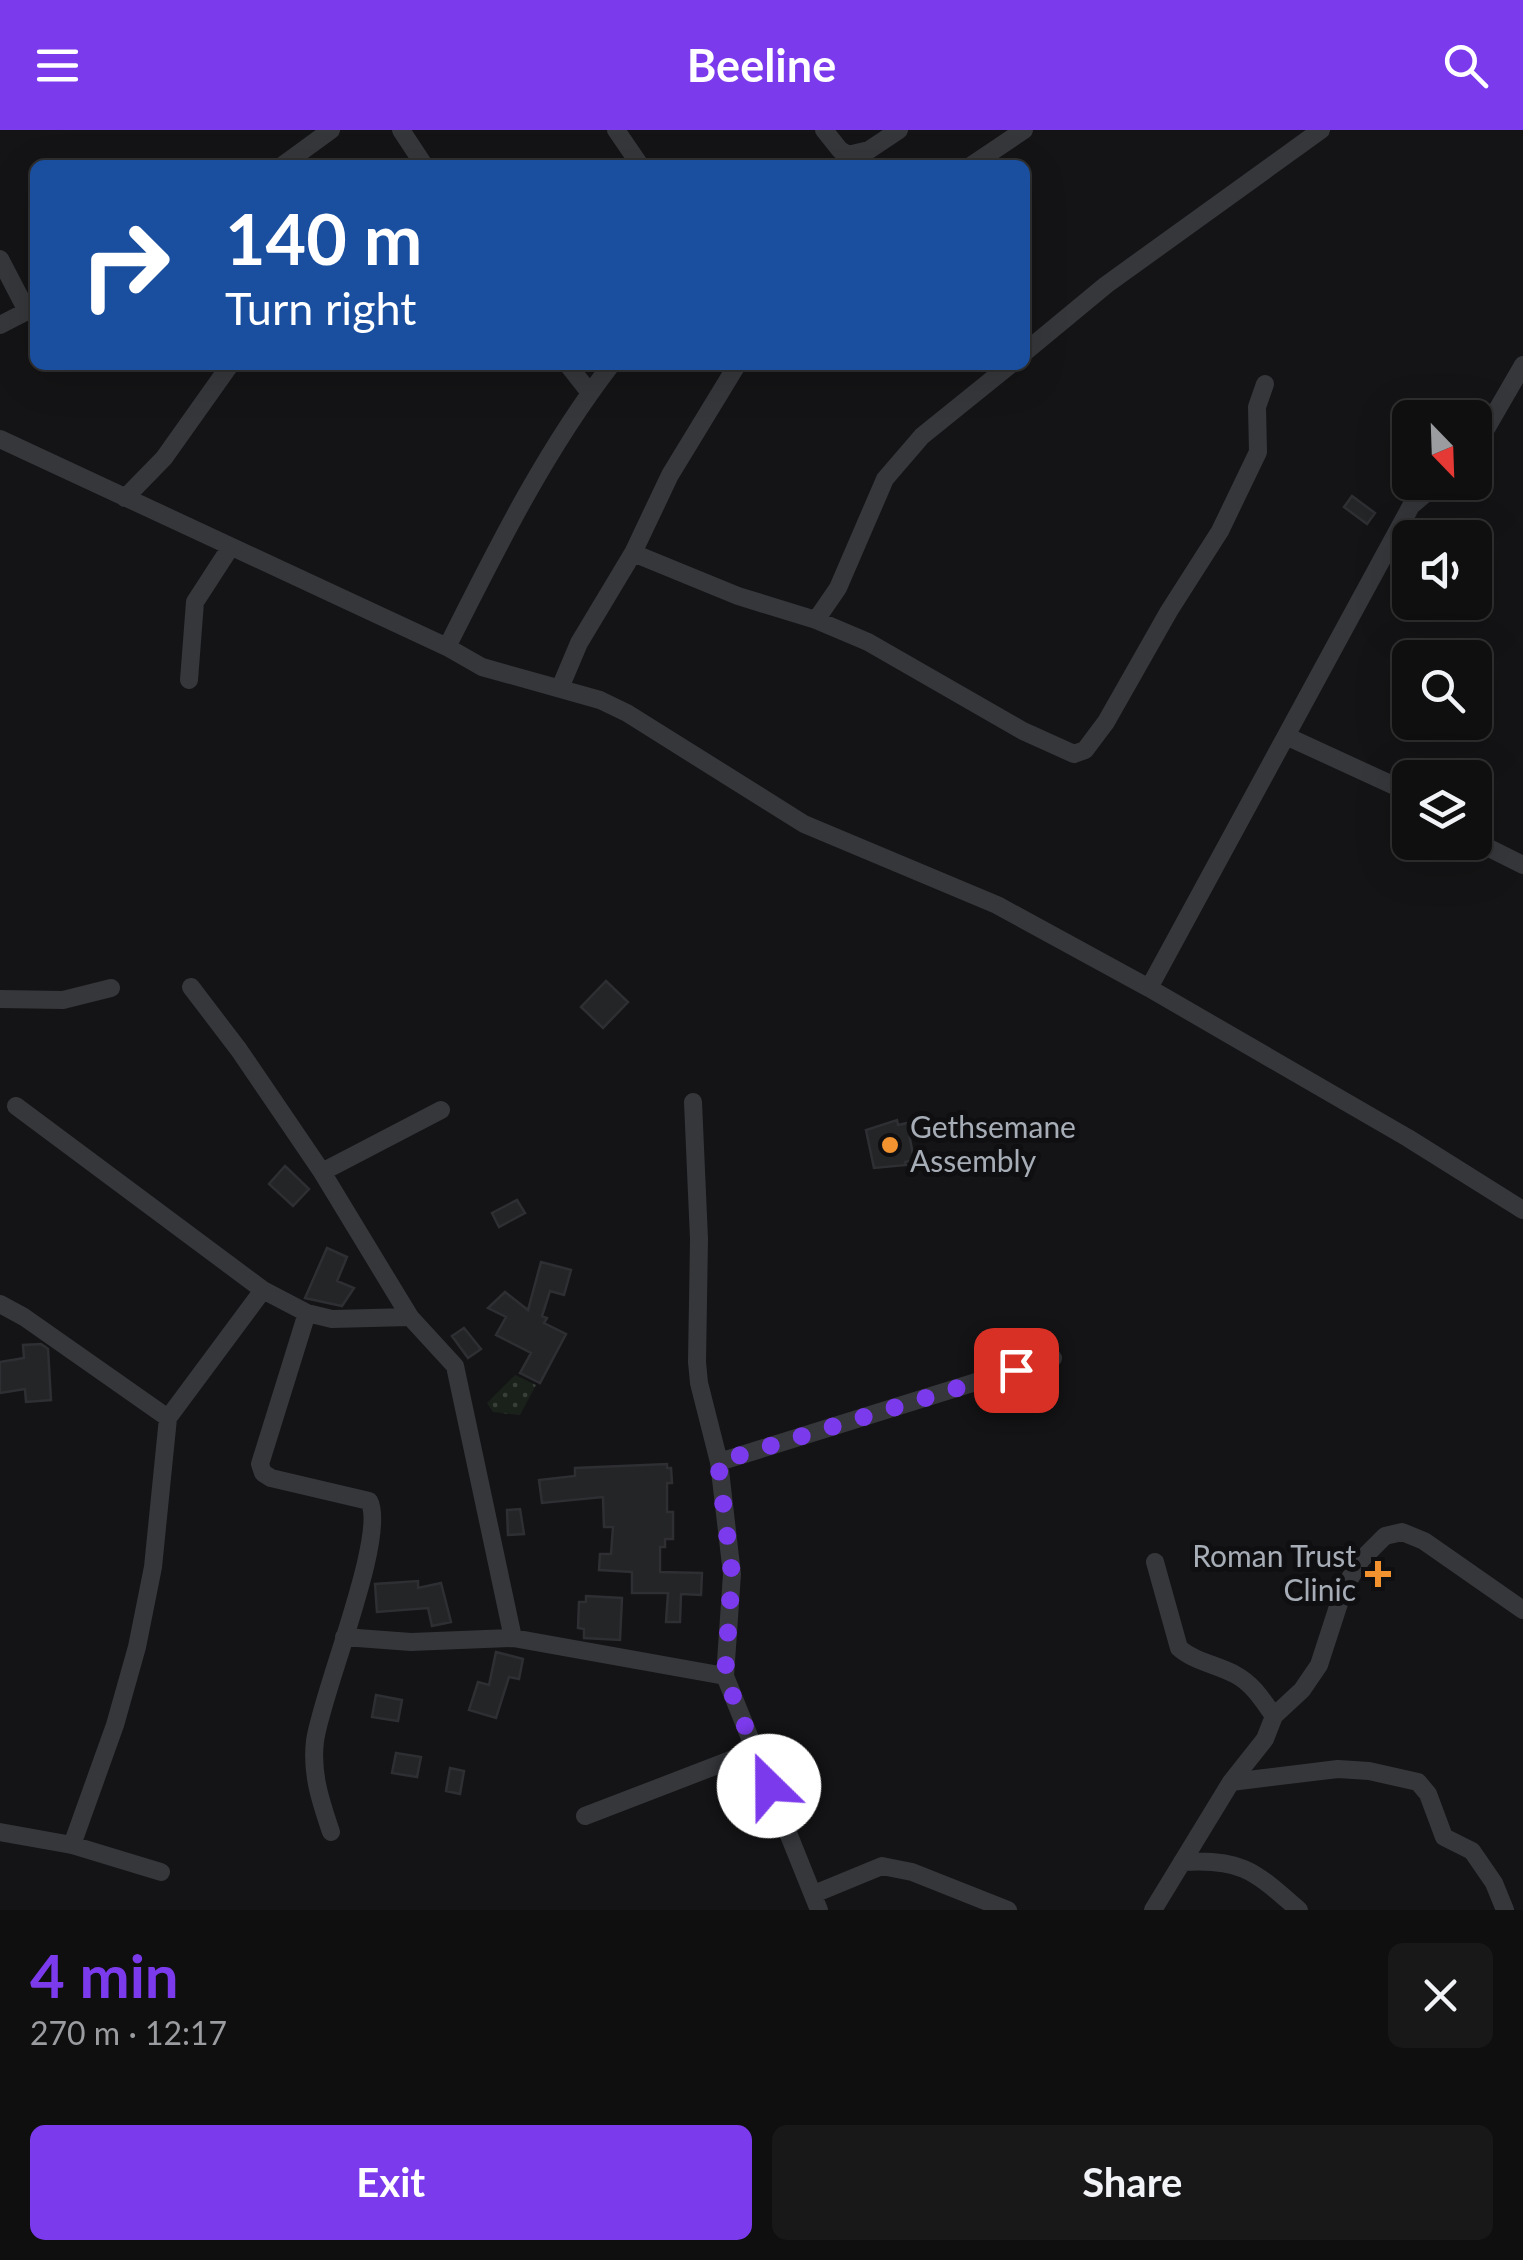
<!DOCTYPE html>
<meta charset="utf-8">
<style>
body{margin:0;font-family:Lato,sans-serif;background:#181819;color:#f1f3f6;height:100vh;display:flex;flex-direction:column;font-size:38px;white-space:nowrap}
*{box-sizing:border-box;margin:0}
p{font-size:32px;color:#9b9c9f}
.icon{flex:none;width:55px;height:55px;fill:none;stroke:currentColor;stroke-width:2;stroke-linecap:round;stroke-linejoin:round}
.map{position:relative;height:1780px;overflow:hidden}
.sheet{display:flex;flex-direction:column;background:#0f0f10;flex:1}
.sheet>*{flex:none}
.hud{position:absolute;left:30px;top:30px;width:1000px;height:210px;border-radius:15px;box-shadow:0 10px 40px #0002,0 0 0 2px #2f2f30;background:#1a4fa0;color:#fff;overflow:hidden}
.needle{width:65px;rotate:157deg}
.buttons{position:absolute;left:1392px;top:270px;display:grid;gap:20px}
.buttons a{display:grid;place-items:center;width:100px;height:100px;border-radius:15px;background:#0f0f10;box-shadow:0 10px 40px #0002,0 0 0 2px #2f2f30;font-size:50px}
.pin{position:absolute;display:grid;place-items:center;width:85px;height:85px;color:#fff;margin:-42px;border-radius:20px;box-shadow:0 5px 15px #0006}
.me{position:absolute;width:110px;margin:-55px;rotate:337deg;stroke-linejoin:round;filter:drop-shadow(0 0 8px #0008)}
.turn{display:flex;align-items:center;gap:35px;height:210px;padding:0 30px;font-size:45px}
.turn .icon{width:130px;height:130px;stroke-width:2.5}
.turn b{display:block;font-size:70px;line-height:85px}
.round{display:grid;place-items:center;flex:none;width:105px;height:105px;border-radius:15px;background:#181819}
.overview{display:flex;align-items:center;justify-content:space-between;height:170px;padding:0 30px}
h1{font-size:60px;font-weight:700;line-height:75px;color:#7c3aed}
.primary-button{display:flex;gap:20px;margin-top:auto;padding:20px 30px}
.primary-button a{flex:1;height:115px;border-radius:15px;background:#7c3aed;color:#fff;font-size:40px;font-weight:700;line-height:115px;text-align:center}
.primary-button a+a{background:#181819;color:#f1f3f6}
header{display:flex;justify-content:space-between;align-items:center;height:130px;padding:0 30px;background:#7c3aed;color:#fff;font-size:45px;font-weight:700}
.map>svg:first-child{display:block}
</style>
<header><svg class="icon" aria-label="menu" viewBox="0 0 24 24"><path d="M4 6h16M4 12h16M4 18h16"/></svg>Beeline<svg class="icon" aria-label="search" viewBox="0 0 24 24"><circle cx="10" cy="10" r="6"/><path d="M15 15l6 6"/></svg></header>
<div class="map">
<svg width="1523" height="1780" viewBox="0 0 1523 1780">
<defs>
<pattern id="green-dots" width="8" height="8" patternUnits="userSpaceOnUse" patternTransform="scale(2.5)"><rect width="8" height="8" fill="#1a211a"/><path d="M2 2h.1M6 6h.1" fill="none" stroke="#383f39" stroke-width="1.8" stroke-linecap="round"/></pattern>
</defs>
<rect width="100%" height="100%" fill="#141416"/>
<path fill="url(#green-dots)" d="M 515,1245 L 536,1255 L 520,1285 L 493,1282 L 487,1273 Z"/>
<path fill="#242527" stroke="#2e2f32" stroke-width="2.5" d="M 1352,366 L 1375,383 L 1367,394 L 1344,377 Z
M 606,851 L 628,872 L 603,898 L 581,877 Z
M 897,990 L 898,995 L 907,993 L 914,1030 L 905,1032 L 906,1035 L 874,1038 L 866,1000 Z
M 285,1036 L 309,1059 L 293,1076 L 269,1054 Z
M 517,1070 L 525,1083 L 499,1097 L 492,1083 Z
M 327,1118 L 347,1127 L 337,1151 L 354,1158 L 342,1176 L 305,1168 Z
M 541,1132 L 571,1140 L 564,1165 L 550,1161 L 542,1186 L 547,1188 L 544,1193 L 566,1204 L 540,1253 L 520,1243 L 531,1223 L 496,1205 L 506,1187 L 488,1178 L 505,1162 L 528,1180 Z
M 464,1198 L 481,1219 L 468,1228 L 452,1206 Z
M 41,1214 L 48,1219 L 51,1270 L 26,1272 L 25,1259 L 0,1263 L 0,1232 L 24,1228 L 23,1215 Z
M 667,1334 L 667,1338 L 671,1338 L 672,1353 L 667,1353 L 667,1382 L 673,1382 L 673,1409 L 665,1409 L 665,1417 L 660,1417 L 660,1442 L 702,1443 L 701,1465 L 681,1464 L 680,1492 L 666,1492 L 668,1463 L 632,1463 L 632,1442 L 599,1440 L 600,1424 L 611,1424 L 613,1397 L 604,1397 L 603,1367 L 542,1373 L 539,1350 L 575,1346 L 575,1338 Z
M 520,1379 L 524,1404 L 508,1405 L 507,1380 Z
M 418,1451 L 418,1458 L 441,1453 L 451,1492 L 432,1496 L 428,1478 L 377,1482 L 375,1454 Z
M 586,1466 L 622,1468 L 620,1510 L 584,1508 L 584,1499 L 578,1498 L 579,1472 L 586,1472 Z
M 496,1522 L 523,1529 L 519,1549 L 509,1547 L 496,1588 L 469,1580 L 478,1552 L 489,1555 Z
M 376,1565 L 402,1570 L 398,1591 L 372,1587 Z
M 396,1623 L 421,1627 L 417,1647 L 392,1643 Z
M 450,1638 L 464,1641 L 460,1664 L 446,1661 Z"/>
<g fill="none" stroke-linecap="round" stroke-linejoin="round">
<path stroke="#35373b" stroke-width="18" d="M 401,0 L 424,35
M 616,0 L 640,35
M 824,0 L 840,20 L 848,25 L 869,20 L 899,0
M 283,35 L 331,0
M 972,35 L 1024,0
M 0,129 L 27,181
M 0,195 L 35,177
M 1025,222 L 1106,155 L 1321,0
M 568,235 L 590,263
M 0,309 L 447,517 L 482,537 L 600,570 L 627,583 L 804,694 L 997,775 L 1149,858 L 1408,1008 L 1523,1080
M 1475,318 L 1523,235
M 125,368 L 164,328 L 230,235
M 633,423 L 738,466 L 816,490 L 868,512 L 1023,601 L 1074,624 L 1085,620 L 1106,592 L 1169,481 L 1220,401 L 1258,322 L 1257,277 L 1265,254
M 816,490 L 838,458 L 885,349 L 922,306 L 1010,235
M 447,517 C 496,420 544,322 611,235
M 189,550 L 195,472 L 230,418
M 560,558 L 579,513 L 633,423 L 670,345 L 737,235
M 1286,606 L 1410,663
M 1475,711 L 1523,735
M 191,857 L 239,920 L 322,1042 L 410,1187 L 455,1236 L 513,1508
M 1149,858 L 1411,376 L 1439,352
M 0,869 L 63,870 L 111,858
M 693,972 L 699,1109 L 697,1232 L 699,1253 L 719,1332 L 732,1444 L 725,1546 L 819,1780
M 16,976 L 263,1160 L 307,1183 L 332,1189 L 410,1187
M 322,1042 L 441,980
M 0,1174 L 24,1187 L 168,1288
M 307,1183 L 260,1334 L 263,1343 L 271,1348 L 369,1371 C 388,1405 321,1564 315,1611 C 311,1644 321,1672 331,1702
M 719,1332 L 1053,1228
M 1155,1432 L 1179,1518 C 1195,1532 1218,1535 1236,1545 C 1253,1554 1263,1571 1274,1586
M 344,1507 L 411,1512 L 513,1508 L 725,1546
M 1231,1652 L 1338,1639 L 1369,1641 L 1418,1652 L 1428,1664 L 1444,1707 L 1472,1721 L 1494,1753 L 1505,1780
M 585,1686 L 754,1621
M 0,1702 L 72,1715 L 161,1742
M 72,1715 L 115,1595 L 137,1517 L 153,1437 L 168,1288 L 263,1160
M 1182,1732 C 1243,1728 1255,1742 1299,1780
M 814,1764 L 882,1736 L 912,1742 L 1008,1780
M 1153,1780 L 1231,1652 L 1265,1609 L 1274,1586 L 1302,1560 L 1319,1535 L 1344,1458 L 1361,1430 L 1385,1406 L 1402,1402 L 1424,1411 L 1523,1480"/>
</g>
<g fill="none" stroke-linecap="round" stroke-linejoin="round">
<path stroke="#7c3aed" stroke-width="18" stroke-dasharray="0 32.4" d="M 769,1656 L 725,1546 L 732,1444 L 718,1332 L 1016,1240"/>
</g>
<g fill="#f29330" stroke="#0f0f11" stroke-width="4">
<circle cx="890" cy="1015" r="10"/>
<path d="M1373 1429h10v10h10v10h-10v10h-10v-10h-10v-10h10z"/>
</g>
<g text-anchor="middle" stroke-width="10" stroke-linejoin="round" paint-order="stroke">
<g font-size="30" fill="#a6adb6" stroke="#0f0f11" text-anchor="start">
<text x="910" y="1008">Gethsemane<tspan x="910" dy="34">Assembly</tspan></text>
<text x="1356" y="1437" text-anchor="end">Roman Trust<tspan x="1356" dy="34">Clinic</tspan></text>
</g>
</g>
</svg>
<div class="buttons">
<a><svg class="needle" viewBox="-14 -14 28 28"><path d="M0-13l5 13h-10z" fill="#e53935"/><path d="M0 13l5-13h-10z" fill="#9b9c9f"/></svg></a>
<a><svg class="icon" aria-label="sound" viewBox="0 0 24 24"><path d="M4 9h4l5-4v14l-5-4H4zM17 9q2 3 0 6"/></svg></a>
<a><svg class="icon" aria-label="search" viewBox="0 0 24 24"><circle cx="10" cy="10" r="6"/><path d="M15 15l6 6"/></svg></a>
<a><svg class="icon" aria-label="layers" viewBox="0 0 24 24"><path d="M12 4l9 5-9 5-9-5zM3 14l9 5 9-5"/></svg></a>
</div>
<div class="pin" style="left:1016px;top:1240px;background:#d93025"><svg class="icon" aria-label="arrive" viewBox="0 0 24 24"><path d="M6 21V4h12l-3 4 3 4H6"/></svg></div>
<svg class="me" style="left:769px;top:1656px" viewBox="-20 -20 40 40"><circle r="19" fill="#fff"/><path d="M0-13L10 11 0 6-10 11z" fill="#7c3aed"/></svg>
<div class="hud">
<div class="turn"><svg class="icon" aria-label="right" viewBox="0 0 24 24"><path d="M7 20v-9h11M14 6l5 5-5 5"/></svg><div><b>140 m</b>Turn right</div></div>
</div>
</div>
<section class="sheet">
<div class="overview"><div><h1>4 min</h1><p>270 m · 12:17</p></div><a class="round"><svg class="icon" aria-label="close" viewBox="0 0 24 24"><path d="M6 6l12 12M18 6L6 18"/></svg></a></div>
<div class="primary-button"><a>Exit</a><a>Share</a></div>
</section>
